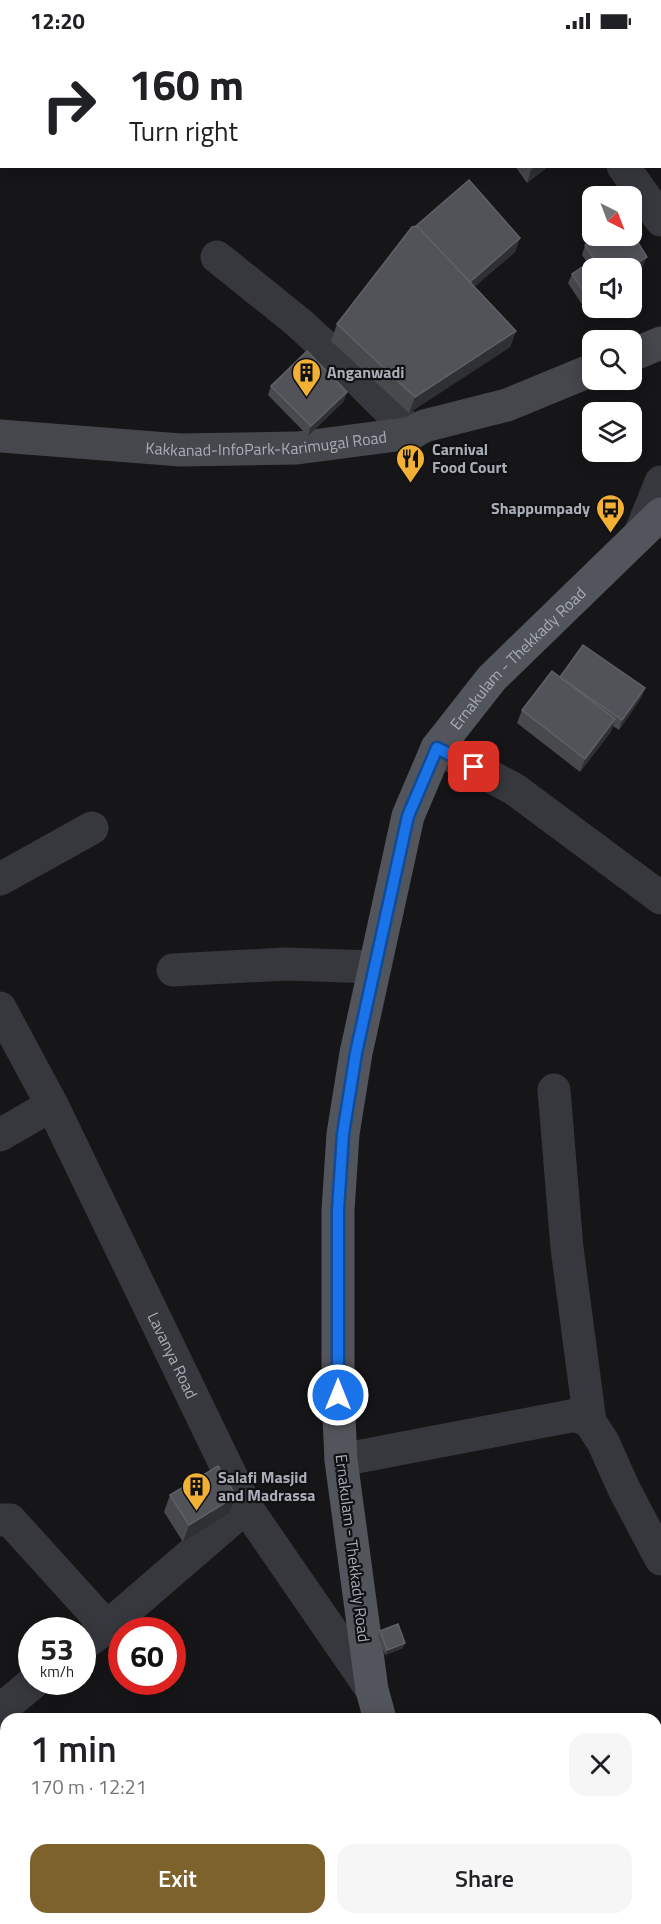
<!DOCTYPE html>
<meta charset="utf-8">
<style>
body{margin:0;font-family:"Titillium Web",sans-serif;background:#f6f6f6;color:#202124;height:100vh;display:flex;flex-direction:column;font-size:22px;white-space:nowrap}
*{box-sizing:border-box;margin:0}
p{font-size:20px;color:#757577}
.icon{flex:none;width:33px;height:33px;fill:none;stroke:currentColor;stroke-width:2;stroke-linecap:round;stroke-linejoin:round}
.map{position:relative;flex:1;overflow:hidden}
.details{position:absolute;left:0px;top:1671px;width:662px;height:212px;display:flex;flex-direction:column;background:#fff;border-radius:18px 18px 0 0;box-shadow:0 3px 15px #0003}
.details>*{flex:none}
.banner{position:absolute;left:0px;top:0px;width:662px;height:126px;box-shadow:0 3px 15px #0003;background:#fff;color:#202124;overflow:hidden}
.needle{width:39px;rotate:138deg}
.fabs{position:absolute;left:582px;top:144px;display:grid;gap:12px}
.fabs a{display:grid;place-items:center;width:60px;height:60px;border-radius:12px;background:#fff;box-shadow:0 3px 15px #0003;font-size:30px}
.speed{position:absolute;left:18px;top:1575px;display:flex;gap:12px;font-size:30px;font-weight:700;text-align:center}
.speed>*{display:grid;place-content:center;width:78px;height:78px;border-radius:50%;background:#fff;box-shadow:0 3px 15px #0003;line-height:1}
.speed small{font-size:15px;font-weight:400}
.speed .limit{border:9px solid #d22;background:#fff;color:#111}
.pin{position:absolute;display:grid;place-items:center;width:51px;height:51px;color:#fff;margin:-26px;border-radius:12px;box-shadow:0 3px 9px #0006}
.me{position:absolute;width:66px;margin:-33px;rotate:0deg;stroke-linejoin:round;filter:drop-shadow(0 0 4px #0008)}
.turn{display:flex;align-items:center;gap:21px;height:126px;padding:0 30px;font-size:27px}
.turn .icon{width:78px;height:78px;stroke-width:2.5}
.turn b{display:block;font-size:42px;line-height:51px}
.round{display:grid;place-items:center;flex:none;width:63px;height:63px;border-radius:18px;background:#f6f6f6}
.overview{display:flex;align-items:center;justify-content:space-between;height:102px;padding:0 30px}
h1{font-size:36px;font-weight:600;line-height:45px}
.cta{display:flex;gap:12px;margin-top:auto;padding:12px 30px}
.cta a{flex:1;height:69px;border-radius:18px;background:#7e622b;color:#fff;font-size:24px;font-weight:600;line-height:69px;text-align:center}
.cta a+a{background:#f6f6f6;color:#202124}
.status{display:flex;justify-content:space-between;align-items:center;height:42px;padding:0 30px;background:#fff;direction:ltr}
.status svg{height:16px;fill:currentColor}
.map>svg:first-child{display:block}
</style>
<div class="status"><b>12:20</b><svg viewBox="0 0 49 12"><path d="M0 12V9h3v3zM5 12V6h3v6zM10 12V3h3v9zM15 12V0h3v12zM26 1h20v11H26zM47 4h2v5h-2z"/></svg></div>
<div class="map">
<svg width="661" height="1882" viewBox="0 0 661 1882">
<rect width="100%" height="100%" fill="#161618"/>
<g fill="none" stroke-linecap="round" stroke-linejoin="round">
<path stroke="#37383d" stroke-width="33" d="M 547,2 L 548,0
M 623,124 L 661,178
M 217,215 L 298,280 L 336,315 L 412,391
M 437,706 L 514,747 L 661,856
M 0,837 L 92,786
M 173,928 L 286,922 L 375,925
M 554,1048 L 567,1206 L 590,1380
M 0,1093 L 52,1063
M 341,1418 L 576,1373 L 590,1380 L 603,1400 L 624,1447 L 661,1517
M 0,1478 L 10,1478 L 107,1585
M 82,1603 L 107,1585 L 246,1465
M 0,1668 L 34,1640
M 167,1876 L 172,1882
M 497,1882 L 499,1876"/>
<g stroke="#37383d" stroke-width="33">
<path d="M 640,492 L 661,440"/>
<path id="s1" d="M 0,966 L 52,1063 L 246,1465 L 372,1648"/>
</g>
<g stroke="#45474d" stroke-width="33">
<path d="M 632,313 L 661,301"/>
<path id="s2" d="M 0,394 L 181,408 L 297,406 L 412,391 L 424,384 L 507,363 L 592,328"/>
</g>
<g stroke="#53555c" stroke-width="33">
<path id="s3" d="M 380,1677 L 372,1648 L 341,1418 L 338,1354 L 338,1168 L 343,1092 L 356,1011 L 408,774 L 437,706 L 492,636 L 661,472"/>
<path d="M 654,1876 L 661,1879"/>
</g>
</g>
<path fill="#47494d" d="M 515,124 L 549,124 L 527,141 Z
M 520,196 L 515,210 L 474,245 L 516,289 L 510,305 L 409,371 L 331,299 L 337,282 Z
M 613,200 L 643,224 L 592,226 L 592,258 L 583,264 L 568,241 L 572,232 L 588,221 L 582,213 L 585,203 Z
M 271,344 L 344,359 L 308,394 L 268,353 Z
M 560,635 L 645,646 L 641,656 L 619,688 L 613,684 L 610,691 L 580,730 L 517,681 L 522,668 Z
M 170,1453 L 236,1454 L 230,1471 L 183,1500 L 164,1470 Z
M 380,1589 L 403,1606 L 385,1613 L 378,1594 Z"/>
<path fill="#2f3033" d="M 536,124 L 549,124 L 527,141 L 531,128 Z
M 520,196 L 515,210 L 462,255 L 467,242 Z
M 647,215 L 643,224 L 632,232 L 632,226 L 629,226 Z
M 592,250 L 592,258 L 583,264 L 586,254 Z
M 516,289 L 510,305 L 409,371 L 415,355 Z
M 347,350 L 344,359 L 308,394 L 311,384 Z
M 645,646 L 641,656 L 619,688 L 622,678 Z
M 615,677 L 610,691 L 580,730 L 585,717 Z
M 236,1454 L 230,1471 L 183,1500 L 189,1483 Z
M 405,1601 L 403,1606 L 385,1613 L 387,1608 Z"/>
<path fill="#525359" stroke="#5f6168" stroke-width="1.5" d="M 469,138 L 520,196 L 470,240 L 417,184 L 416,184 Z
M 417,184 L 516,289 L 415,355 L 337,282 L 412,185 Z
M 632,191 L 647,215 L 629,226 L 592,226 L 592,250 L 586,254 L 572,232 L 594,217 L 585,203 L 600,194 L 609,194 L 613,200 L 624,194 L 632,194 Z
M 307,309 L 347,350 L 311,384 L 271,344 Z
M 583,603 L 645,646 L 622,678 L 560,635 Z
M 552,629 L 615,677 L 585,717 L 522,668 Z
M 218,1424 L 236,1454 L 189,1483 L 170,1453 Z
M 398,1582 L 405,1601 L 387,1608 L 380,1589 Z"/>
<g fill="none" stroke-linecap="round" stroke-linejoin="round">
<defs>
<path id="route" d="M 338,1353 L 338,1168 L 343,1092 L 356,1011 L 408,774 L 437,706 L 474,725"/>
</defs>
<use href="#route" stroke="#114b97" stroke-width="15"/>
<use href="#route" stroke="#1a73e8" stroke-width="10"/>
</g>
<defs>
<symbol id="building-pin" viewBox="-11 -11 22 30"><path d="M0 17L-7.5 6A9.5 9.5 0 1 1 7.5 6Z" fill="#f2b134" stroke="#111113"/><path d="M-4-6H4V6H1V3H-1V6H-4ZM-2.5-4.3h1.7v1.8h-1.7ZM.8-4.3h1.7v1.8H.8ZM-2.5-1h1.7V.8h-1.7ZM.8-1h1.7V.8H.8Z" fill="#111"/></symbol>
<symbol id="restaurant-pin" viewBox="-11 -11 22 30"><path d="M0 17L-7.5 6A9.5 9.5 0 1 1 7.5 6Z" fill="#f2b134" stroke="#111113"/><path d="M-5-6h1v4h1v-4h1v4h1v-4h1v5L-1.5 .5V6h-2V.5L-5-1ZM5-6V6H3V1.5H1.5Q1.5-4 5-6Z" fill="#111"/></symbol>
<symbol id="bus-pin" viewBox="-11 -11 22 30"><path d="M0 17L-7.5 6A9.5 9.5 0 1 1 7.5 6Z" fill="#f2b134" stroke="#111113"/><path d="M-5-6H5V4H4V6H2V4H-2V6H-4V4H-5ZM-3.5-4V0h7V-4ZM-3.5 1.2v1.5H-2V1.2ZM2 1.2v1.5H3.5V1.2Z" fill="#111"/></symbol>
</defs>
<g fill-rule="evenodd">
<use href="#building-pin" x="290" y="314" width="33" height="45"/>
<use href="#restaurant-pin" x="394" y="400" width="33" height="45"/>
<use href="#bus-pin" x="594" y="450" width="33" height="45"/>
<use href="#building-pin" x="180" y="1428" width="33" height="45"/>
</g>
<g text-anchor="middle" stroke-width="4.5" stroke-linejoin="round" paint-order="stroke">
<g font-size="16" font-weight="bold" fill="#a8adb8" stroke="#111113" text-anchor="start">
<text x="327" y="336">Anganwadi</text>
<text x="432" y="413">Carnival<tspan x="432" dy="18">Food Court</tspan></text>
<text x="590" y="472" text-anchor="end">Shappumpady</text>
<text x="218" y="1441">Salafi Masjid<tspan x="218" dy="18">and Madrassa</tspan></text>
</g>
<g font-size="16" fill="#a8adb8" stroke="#111113">
<text dy="6" stroke="none"><textPath href="#s2" startOffset="267">Kakkanad-InfoPark-Karimugal Road</textPath></text>
<text dy="6" stroke="none"><textPath href="#s3" startOffset="1108">Ernakulam - Thekkady Road</textPath></text>
<text dy="6" stroke="none"><textPath href="#s1" startOffset="388">Lavanya Road</textPath></text>
<text transform="translate(353 1506) rotate(83)" y="6">Ernakulam - Thekkady Road</text>
</g>
</g>
</svg>
<div class="fabs">
<a><svg class="needle" viewBox="-14 -14 28 28"><path d="M0-13l5 13h-10z" fill="#e53935"/><path d="M0 13l5-13h-10z" fill="#757577"/></svg></a>
<a><svg class="icon" aria-label="sound" viewBox="0 0 24 24"><path d="M4 9h4l5-4v14l-5-4H4zM17 9q2 3 0 6"/></svg></a>
<a><svg class="icon" aria-label="search" viewBox="0 0 24 24"><circle cx="10" cy="10" r="6"/><path d="M15 15l6 6"/></svg></a>
<a><svg class="icon" aria-label="layers" viewBox="0 0 24 24"><path d="M12 4l9 5-9 5-9-5zM3 14l9 5 9-5"/></svg></a>
</div>
<div class="speed"><div>53<small>km/h</small></div><div class="limit">60</div></div>
<div class="pin" style="left:474px;top:725px;background:#d93025"><svg class="icon" aria-label="arrive" viewBox="0 0 24 24"><path d="M6 21V4h12l-3 4 3 4H6"/></svg></div>
<svg class="me" style="left:338px;top:1353px" viewBox="-20 -20 40 40"><circle r="17" fill="#1a73e8" stroke="#fff" stroke-width="3"/><path d="M0-11L8 9 0 5-8 9z" fill="#fff"/></svg>
<div class="banner">
<div class="turn"><svg class="icon" aria-label="right" viewBox="0 0 24 24"><path d="M7 20v-9h11M14 6l5 5-5 5"/></svg><div><b>160 m</b>Turn right</div></div>
</div>
<section class="details">
<div class="overview"><div><h1>1 min</h1><p>170 m · 12:21</p></div><a class="round"><svg class="icon" aria-label="close" viewBox="0 0 24 24"><path d="M6 6l12 12M18 6L6 18"/></svg></a></div>
<div class="cta"><a>Exit</a><a>Share</a></div>
</section>
</div>
